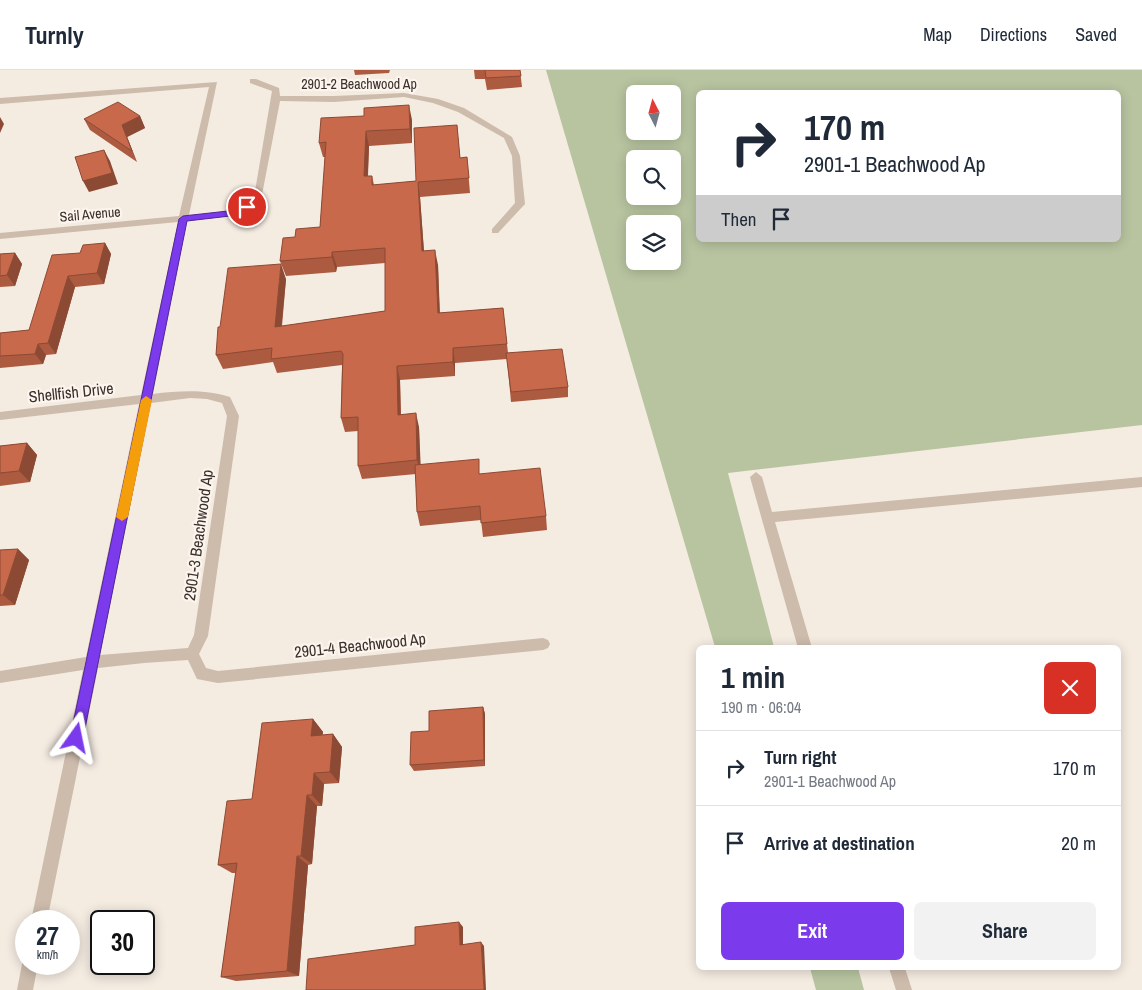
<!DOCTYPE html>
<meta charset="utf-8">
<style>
body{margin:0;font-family:"Archivo Narrow",sans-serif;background:#f2f2f3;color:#1f2937;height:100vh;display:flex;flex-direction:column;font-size:19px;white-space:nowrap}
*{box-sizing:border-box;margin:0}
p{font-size:16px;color:#747a83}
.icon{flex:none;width:28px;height:28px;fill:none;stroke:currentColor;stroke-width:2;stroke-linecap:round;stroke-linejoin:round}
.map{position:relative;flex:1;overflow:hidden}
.drawer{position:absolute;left:696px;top:575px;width:425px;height:325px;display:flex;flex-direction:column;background:#fff;border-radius:8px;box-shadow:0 2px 12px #0003}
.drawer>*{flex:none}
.banner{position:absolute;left:696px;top:20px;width:425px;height:152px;border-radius:8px;box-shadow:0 2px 12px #0003;background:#fff;color:#1f2937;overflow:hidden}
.needle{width:32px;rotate:354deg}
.tools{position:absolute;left:626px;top:15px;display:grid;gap:10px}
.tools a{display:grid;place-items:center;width:55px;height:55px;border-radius:8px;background:#fff;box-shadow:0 2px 12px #0003;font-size:25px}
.speed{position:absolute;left:15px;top:840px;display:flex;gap:10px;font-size:25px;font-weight:700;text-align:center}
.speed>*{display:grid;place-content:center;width:65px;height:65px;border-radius:50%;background:#fff;box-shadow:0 2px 12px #0003;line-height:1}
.speed small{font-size:12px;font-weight:400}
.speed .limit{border:2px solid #111;border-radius:8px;background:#fff;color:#111}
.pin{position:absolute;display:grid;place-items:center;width:42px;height:42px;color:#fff;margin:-21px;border:2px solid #fff;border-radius:50%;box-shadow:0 1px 5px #0007}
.me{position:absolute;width:55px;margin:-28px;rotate:12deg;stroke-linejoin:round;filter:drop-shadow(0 0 4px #0008)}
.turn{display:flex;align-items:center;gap:18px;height:105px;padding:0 25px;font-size:22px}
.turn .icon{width:65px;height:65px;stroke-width:2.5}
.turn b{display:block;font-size:35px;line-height:42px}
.then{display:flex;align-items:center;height:48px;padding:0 25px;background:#0003;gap:10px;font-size:19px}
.round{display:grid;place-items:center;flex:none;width:52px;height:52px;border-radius:8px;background:#f2f2f3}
.overview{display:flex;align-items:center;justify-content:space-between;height:85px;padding:0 25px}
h1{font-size:30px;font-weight:700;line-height:38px}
.action{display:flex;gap:10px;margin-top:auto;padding:10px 25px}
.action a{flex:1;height:58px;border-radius:8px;background:#7c3aed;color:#fff;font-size:20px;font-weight:700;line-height:58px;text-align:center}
.action a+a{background:#f2f2f3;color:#1f2937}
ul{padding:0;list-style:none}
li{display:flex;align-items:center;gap:15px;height:75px;padding:0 25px;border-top:1px solid #e0e1e3}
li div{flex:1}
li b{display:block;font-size:19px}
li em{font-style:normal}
header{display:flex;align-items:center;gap:30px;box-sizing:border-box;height:70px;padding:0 25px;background:#fff;border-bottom:1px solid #e0e1e3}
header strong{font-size:24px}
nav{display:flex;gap:28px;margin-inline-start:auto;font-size:18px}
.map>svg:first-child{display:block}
</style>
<header>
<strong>Turnly</strong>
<nav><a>Map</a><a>Directions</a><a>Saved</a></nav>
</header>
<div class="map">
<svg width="1142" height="920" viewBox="0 0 1142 920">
<rect width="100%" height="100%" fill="#f4ebe1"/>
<path fill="#b8c4a0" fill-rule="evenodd" d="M 546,0 L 1142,0 L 1142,355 L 728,403 L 774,577 L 715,577 ZM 699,22 L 1119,22 L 1119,170 L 699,170 ZM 635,24 L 672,24 L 672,61 L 635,61 ZM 635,89 L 672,89 L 672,126 L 635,126 ZM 635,154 L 672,154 L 672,191 L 635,191 Z
M 810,898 L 858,898 L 864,920 L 816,920 Z"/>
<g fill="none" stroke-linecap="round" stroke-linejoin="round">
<path fill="#cdbbac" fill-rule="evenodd" d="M 756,402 L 762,407 L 772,442 L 1142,407 L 1142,417 L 775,452 L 812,578 L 798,578 L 750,407 Z
M 889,898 L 905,898 L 912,920 L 896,920 Z"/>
<path fill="#cdbbac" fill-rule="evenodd" d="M 250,9 L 256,9 L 279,18 L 280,26 L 334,26 L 404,23 L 438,29 L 464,38 L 512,67 L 520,86 L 525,134 L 498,163 L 492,163 L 492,159 L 515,133 L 512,86 L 504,68 L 458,42 L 433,33 L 404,27 L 334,32 L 280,31 L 261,130 C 239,148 215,148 187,151 L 153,324 C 180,321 203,319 230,327 L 239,346 L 208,566 L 199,584 L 206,598 L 218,601 L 543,568 L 548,570 L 550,574 L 548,578 L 543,580 L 218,613 L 197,609 L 188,590 L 144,593 L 98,598 L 47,851 L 31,851 L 83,600 L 0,613 L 0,601 L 86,587 L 139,334 L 0,350 L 0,342 L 141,325 L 178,152 L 0,169 L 0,163 L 179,146 L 209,17 L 0,34 L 0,28 L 217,12 L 189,145 C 213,143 234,143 254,127 L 272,21 L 250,13 ZM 190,328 L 207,329 L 222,333 L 227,346 L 194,565 L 188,578 L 100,585 L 151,333 Z
M 26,887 L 26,894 L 38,894 L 33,920 L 17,920 L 22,894 Z"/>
</g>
<path fill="#ac5a40" d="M 354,0 L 390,0 L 389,3 L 355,5 Z
M 474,0 L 520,0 L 522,17 L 487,20 L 485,9 L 475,9 Z
M 140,46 L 145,58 L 127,67 L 137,92 L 90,60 L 84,49 Z
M 412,50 L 412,73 L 369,76 L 368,106 L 372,106 L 374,115 L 416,111 L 457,55 L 460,88 L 467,87 L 470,123 L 420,127 L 424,181 L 438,195 L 440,243 L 503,238 L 508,283 L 568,317 L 568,327 L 511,332 L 507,289 L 455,293 L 455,306 L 400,310 L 401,345 L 419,357 L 420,395 L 481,404 L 546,446 L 547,460 L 483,467 L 481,450 L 420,456 L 417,442 L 416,404 L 362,409 L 358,396 L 358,361 L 345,362 L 341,348 L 342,295 L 277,303 L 273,292 L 223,299 L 216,285 L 220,257 L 286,209 L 282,256 L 385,241 L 385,193 L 337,197 L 336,202 L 286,206 L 280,191 L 295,167 L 320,157 L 325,87 L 323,87 L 319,73 Z
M 105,173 L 111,184 L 104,214 L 75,217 L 56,284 L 46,285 L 43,294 L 0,298 L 0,263 L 29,260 L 80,183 Z
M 15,183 L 22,194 L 15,216 L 0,217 L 0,184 Z
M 27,373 L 37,385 L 30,412 L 0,416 L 0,376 Z
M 18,479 L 29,490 L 15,535 L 0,536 L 0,480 Z
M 483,637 L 485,644 L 485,696 L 414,701 L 410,695 L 429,661 Z
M 313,649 L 323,662 L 322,665 L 333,664 L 342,677 L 339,713 L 324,714 L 322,736 L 317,736 L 312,794 L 308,795 L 299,906 L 236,911 L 221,907 L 236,803 L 232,803 L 218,795 L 252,729 Z"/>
<path fill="#8c4a34" d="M 409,35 L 412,50 L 412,73 L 410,59 Z
M 140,46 L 145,58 L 127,67 L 137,92 L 132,81 L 122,55 Z
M 0,47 L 4,54 L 0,63 Z
M 366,61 L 369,76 L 367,121 L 364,106 Z
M 104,80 L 110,91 L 118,114 L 89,122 L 83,111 Z
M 418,112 L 420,127 L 425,196 L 422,181 Z
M 105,173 L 111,184 L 104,214 L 97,203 Z
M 435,180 L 438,195 L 440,258 L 438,243 Z
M 332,182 L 337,197 L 336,202 L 332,187 Z
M 15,183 L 22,194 L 15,216 L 7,205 Z
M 281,194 L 286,209 L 280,271 L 275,257 Z
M 68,206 L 75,217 L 56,284 L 48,273 Z
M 38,274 L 46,285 L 43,294 L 35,284 Z
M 453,278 L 455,293 L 455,306 L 453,292 Z
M 397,296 L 400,310 L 401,359 L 398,345 Z
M 416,343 L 419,357 L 421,403 L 417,390 Z
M 27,373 L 37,385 L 30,412 L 19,401 Z
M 18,479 L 29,490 L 15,535 L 3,525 Z
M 483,637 L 485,644 L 485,696 L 484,690 Z
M 313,649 L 323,662 L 321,678 L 311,666 Z
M 333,664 L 342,677 L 339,713 L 330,702 Z
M 314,703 L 324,714 L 322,736 L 312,725 Z
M 307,725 L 317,736 L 312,794 L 301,786 Z
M 297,786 L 308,795 L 299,906 L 287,901 Z
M 459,852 L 463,857 L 463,879 L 460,875 Z
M 481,872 L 484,876 L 486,920 L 484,920 Z"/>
<path fill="#c8694b" stroke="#8c4a34" d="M 485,0 L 520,0 L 521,6 L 486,8 Z
M 118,32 L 140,46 L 122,55 L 132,81 L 84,49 Z
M 409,35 L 410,59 L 366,61 L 364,106 L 372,106 L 372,115 L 416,111 L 414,58 L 457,55 L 460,88 L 467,87 L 469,108 L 418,112 L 422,181 L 435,180 L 438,243 L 503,238 L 507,274 L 453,278 L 453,292 L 397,296 L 398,345 L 416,343 L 417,390 L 358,396 L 358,347 L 341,348 L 343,284 L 341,281 L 271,289 L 272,278 L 216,285 L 218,257 L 220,257 L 228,198 L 281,194 L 275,257 L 385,241 L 385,178 L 332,182 L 332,187 L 280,191 L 283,168 L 295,167 L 296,159 L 320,157 L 326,72 L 319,73 L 321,48 L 364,46 L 364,38 Z
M 104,80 L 112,103 L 83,111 L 75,87 Z
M 105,173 L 97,203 L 68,206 L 48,273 L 38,274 L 35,284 L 0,286 L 0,263 L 29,260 L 52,185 L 80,183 L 83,175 Z
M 15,183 L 7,205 L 0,206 L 0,184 Z
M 562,279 L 568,317 L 511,322 L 506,283 Z
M 27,373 L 19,401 L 0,403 L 0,376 Z
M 479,389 L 479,404 L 540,398 L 546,446 L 481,453 L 480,436 L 417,442 L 415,395 Z
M 18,479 L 3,525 L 0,525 L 0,480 Z
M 483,637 L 484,690 L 410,695 L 411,662 L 429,661 L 429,641 Z
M 313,649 L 311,666 L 333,664 L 330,702 L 314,703 L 312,725 L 307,725 L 301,786 L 297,786 L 287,901 L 221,907 L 237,793 L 218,795 L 227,731 L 252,729 L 262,653 Z
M 459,852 L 460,875 L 481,872 L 484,920 L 306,920 L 308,889 L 415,875 L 415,857 Z"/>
<path fill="#7c3aed" stroke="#51269a" d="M 244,135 L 252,137 L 230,146 L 187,151 L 83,668 L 81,672 L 76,674 L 72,672 L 70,668 L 179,149 L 183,146 L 228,141 Z"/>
<path fill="#f59e0b" d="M 146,326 L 152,330 L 128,447 L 122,451 L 116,447 L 141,330 Z"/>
<g text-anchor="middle" stroke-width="4.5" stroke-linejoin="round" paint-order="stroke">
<g font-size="14" fill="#3b302b" stroke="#fbf5ee">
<text x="359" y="19">2901-2 Beachwood Ap</text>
<text transform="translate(90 144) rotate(-5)" y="5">Sail Avenue</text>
</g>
<g font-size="16" fill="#3b302b" stroke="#fbf5ee">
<text transform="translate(71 322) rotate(-6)" y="6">Shellfish Drive</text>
<text transform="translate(198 465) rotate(-82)" y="6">2901-3 Beachwood Ap</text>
<text transform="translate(360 575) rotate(-6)" y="6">2901-4 Beachwood Ap</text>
</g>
</g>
</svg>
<div class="tools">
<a><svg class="needle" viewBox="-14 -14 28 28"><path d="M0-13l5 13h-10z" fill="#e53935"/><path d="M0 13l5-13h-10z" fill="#747a83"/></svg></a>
<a><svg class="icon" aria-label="search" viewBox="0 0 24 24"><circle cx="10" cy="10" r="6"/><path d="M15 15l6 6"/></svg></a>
<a><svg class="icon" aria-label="layers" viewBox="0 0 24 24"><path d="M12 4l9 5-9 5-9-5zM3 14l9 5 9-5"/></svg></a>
</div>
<div class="speed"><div>27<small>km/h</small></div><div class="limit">30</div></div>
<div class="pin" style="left:247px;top:137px;background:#d93025"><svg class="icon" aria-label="arrive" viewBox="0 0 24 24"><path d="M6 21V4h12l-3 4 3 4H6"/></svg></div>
<svg class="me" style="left:76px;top:668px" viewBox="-20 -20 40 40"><path d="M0-17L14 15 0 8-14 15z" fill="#7c3aed" stroke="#fff" stroke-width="4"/></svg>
<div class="banner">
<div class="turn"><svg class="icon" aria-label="right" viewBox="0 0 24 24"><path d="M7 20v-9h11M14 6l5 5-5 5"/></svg><div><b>170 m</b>2901-1 Beachwood Ap</div></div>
<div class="then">Then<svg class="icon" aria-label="arrive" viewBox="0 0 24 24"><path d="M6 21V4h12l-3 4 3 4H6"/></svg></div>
</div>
<section class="drawer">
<div class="overview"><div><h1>1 min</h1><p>190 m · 06:04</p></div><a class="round" style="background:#d93025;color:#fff"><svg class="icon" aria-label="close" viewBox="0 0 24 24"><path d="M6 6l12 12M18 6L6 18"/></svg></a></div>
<ul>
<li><svg class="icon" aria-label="right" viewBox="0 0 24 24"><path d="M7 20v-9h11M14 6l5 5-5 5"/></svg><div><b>Turn right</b><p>2901-1 Beachwood Ap</p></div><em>170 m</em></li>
<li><svg class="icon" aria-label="arrive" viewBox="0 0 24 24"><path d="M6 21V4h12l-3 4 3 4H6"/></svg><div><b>Arrive at destination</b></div><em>20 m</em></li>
</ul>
<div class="action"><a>Exit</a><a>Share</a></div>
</section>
</div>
